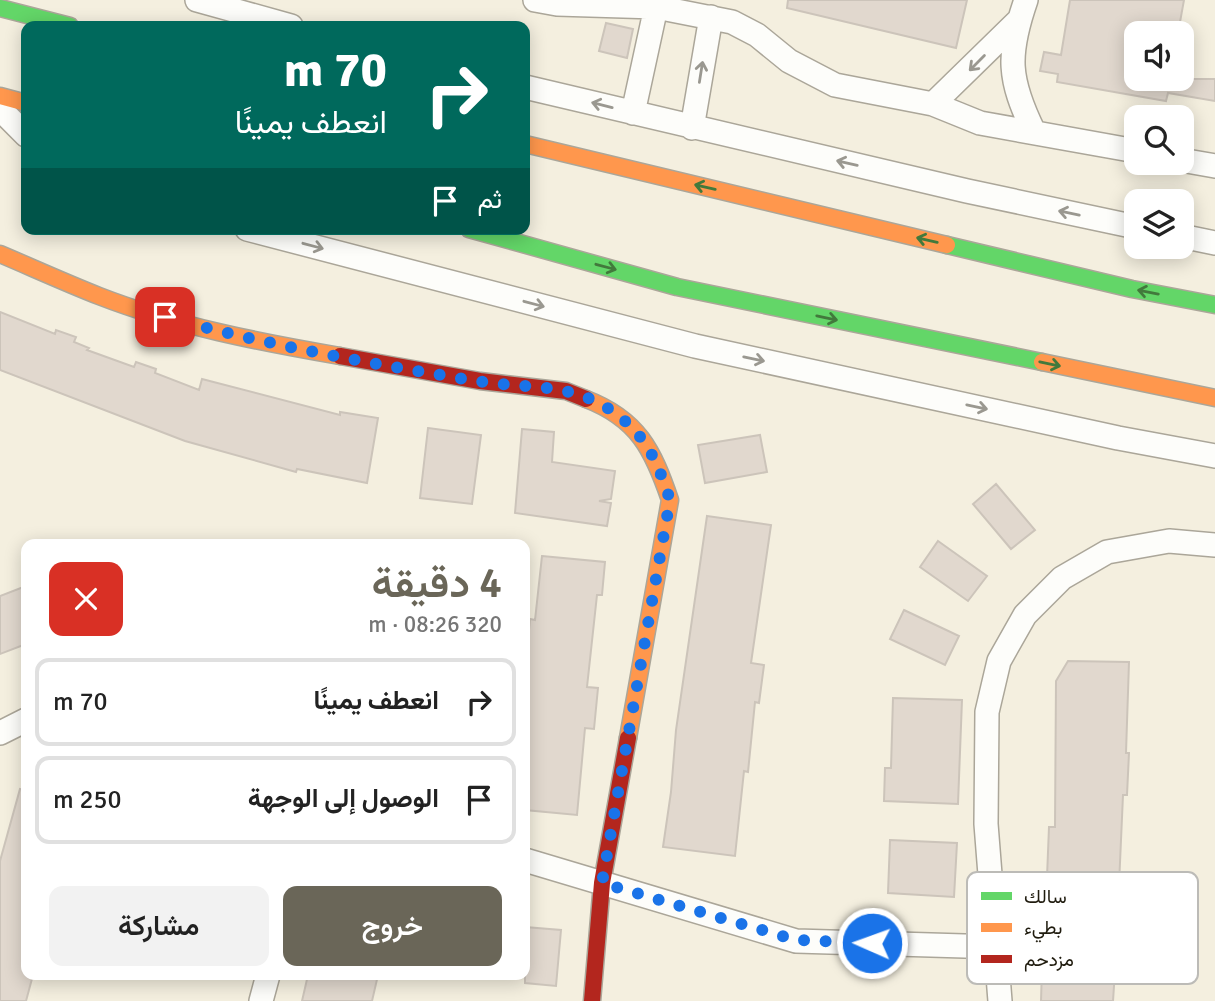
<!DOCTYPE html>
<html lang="ar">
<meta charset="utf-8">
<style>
body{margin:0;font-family:Signika,Vazirmatn,sans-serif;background:#f2f2f2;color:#222;direction:rtl;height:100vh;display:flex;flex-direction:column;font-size:26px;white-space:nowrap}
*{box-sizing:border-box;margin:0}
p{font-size:23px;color:#767676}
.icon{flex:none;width:38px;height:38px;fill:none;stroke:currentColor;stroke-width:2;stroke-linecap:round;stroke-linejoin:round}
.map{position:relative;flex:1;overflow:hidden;direction:ltr}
.sheet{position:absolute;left:21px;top:539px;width:509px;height:441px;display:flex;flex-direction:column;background:#fff;border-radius:14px;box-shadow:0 4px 18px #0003;direction:rtl}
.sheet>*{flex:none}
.banner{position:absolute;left:21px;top:21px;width:509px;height:214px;border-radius:14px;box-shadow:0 4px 18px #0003;direction:rtl;background:#00695c;color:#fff;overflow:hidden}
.tools{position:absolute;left:1124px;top:21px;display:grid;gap:14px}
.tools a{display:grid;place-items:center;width:70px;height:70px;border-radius:14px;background:#fff;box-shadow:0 4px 18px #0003;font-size:35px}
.pin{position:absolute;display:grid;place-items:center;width:60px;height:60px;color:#fff;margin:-30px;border-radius:14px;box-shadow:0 4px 10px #0006}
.me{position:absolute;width:77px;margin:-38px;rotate:272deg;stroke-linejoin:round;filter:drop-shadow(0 0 5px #0008)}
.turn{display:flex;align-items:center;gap:24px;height:147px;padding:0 28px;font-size:32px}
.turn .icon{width:91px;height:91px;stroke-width:2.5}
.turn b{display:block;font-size:49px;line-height:60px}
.then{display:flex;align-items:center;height:66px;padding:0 28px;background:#0003;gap:14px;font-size:26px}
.round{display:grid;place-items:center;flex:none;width:74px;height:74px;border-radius:14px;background:#f2f2f2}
.head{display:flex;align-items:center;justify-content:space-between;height:119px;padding:0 28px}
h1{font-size:42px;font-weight:600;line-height:52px;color:#6a6658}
.cta{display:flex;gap:14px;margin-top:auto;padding:14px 28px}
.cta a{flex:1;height:80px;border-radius:14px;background:#6a6658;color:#fff;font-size:28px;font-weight:600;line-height:80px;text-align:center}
.cta a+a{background:#f2f2f2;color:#222}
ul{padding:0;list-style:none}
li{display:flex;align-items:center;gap:21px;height:88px;margin:0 14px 10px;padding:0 14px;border:4px solid #e0e0e0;border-radius:14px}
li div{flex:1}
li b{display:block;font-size:26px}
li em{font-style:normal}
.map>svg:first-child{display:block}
</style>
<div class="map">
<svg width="1215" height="1001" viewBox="0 0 1215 1001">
<rect width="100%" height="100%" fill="#f4efdf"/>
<path fill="#e1d8ce" stroke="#ccc4ba" stroke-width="2" d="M 788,0 L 967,0 L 956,48 L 787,8 Z
M 1070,0 L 1184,0 L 1178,33 L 1136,33 L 1136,79 L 1215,79 L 1215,101 L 1168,93 L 1166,101 L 1057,82 L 1058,74 L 1040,71 L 1044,52 L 1061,55 Z
M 606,23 L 633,29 L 627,58 L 599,51 Z
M 0,312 L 55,334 L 56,330 L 76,337 L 74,342 L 89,348 L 87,350 L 134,367 L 136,362 L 156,369 L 155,373 L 199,390 L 202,379 L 340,415 L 340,412 L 378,418 L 367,483 L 297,469 L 296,472 L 185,441 L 0,370 Z
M 428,428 L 481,435 L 472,504 L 420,498 Z
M 522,429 L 554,432 L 552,462 L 615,471 L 611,499 L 599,501 L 611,503 L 607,526 L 515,513 Z
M 760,435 L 767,472 L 705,483 L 698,445 Z
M 996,484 L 1035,530 L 1011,549 L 973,504 Z
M 707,516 L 771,525 L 751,663 L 764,665 L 759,703 L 755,702 L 748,772 L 744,771 L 735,856 L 663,847 L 671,792 L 676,730 Z
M 938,541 L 987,576 L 968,601 L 920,567 Z
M 542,556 L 605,562 L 602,595 L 597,595 L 587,687 L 598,688 L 594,729 L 585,728 L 577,815 L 525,810 L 527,652 L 530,619 L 535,620 Z
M 26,586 L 26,644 L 0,654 L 0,596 Z
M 904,610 L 959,636 L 945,665 L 890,639 Z
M 1068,661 L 1129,662 L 1126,753 L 1129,753 L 1127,795 L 1123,795 L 1117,930 L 1045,927 L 1049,827 L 1055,827 L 1056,681 Z
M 893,698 L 962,700 L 958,804 L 884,801 L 885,768 L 891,768 Z
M 20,789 L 26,790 L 26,975 L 33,975 L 26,1001 L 0,1001 L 0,861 Z
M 890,840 L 957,843 L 954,897 L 888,893 Z
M 525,927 L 561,930 L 556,986 L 525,983 Z
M 1042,967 L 1115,971 L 1113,1001 L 1041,1001 Z
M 308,975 L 378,975 L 372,1001 L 302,1001 Z"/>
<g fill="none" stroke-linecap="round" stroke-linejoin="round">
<defs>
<path id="street" d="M 197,0 L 291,26
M 535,0 L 557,4 L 656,7 L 732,22 L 757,35 L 789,61 L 835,85 L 933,104 L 980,123 L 1136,151
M 1026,0 C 1007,55 1008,79 1034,132
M 525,87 L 967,191 L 1136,227
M 933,104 L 1019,20
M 0,109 L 26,135
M 633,113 L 656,7
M 692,128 L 711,17
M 1181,160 L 1215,166
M 247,229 L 695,346 L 1118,438 L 1215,456
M 1181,236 L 1215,243
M 0,733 L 26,720
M 525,860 L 796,941 L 998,947
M 261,1001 L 268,975
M 1000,1001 L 986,824 L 987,712 L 999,661 L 1025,615 L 1062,578 L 1107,552 L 1169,541 L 1215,545"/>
<path id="fast" d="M 0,8 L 70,26
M 469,229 L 677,287 L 1042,362
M 947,245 L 1132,289 L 1215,305"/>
<path id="slow" d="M 0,96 L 26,103
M 525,144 L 947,245
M 0,254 C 33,268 66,283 99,296 C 176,326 259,342 340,356
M 1042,362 L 1215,398
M 586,399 C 638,419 653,450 670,500 L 628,738"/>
<path id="jam" d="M 340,356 L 480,381 L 566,391 L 586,399
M 592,1001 L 602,883 L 628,738"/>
</defs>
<use href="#street" stroke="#aba699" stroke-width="26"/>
<use href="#fast" stroke="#aba699" stroke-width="19"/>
<use href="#slow" stroke="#aba699" stroke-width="19"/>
<use href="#jam" stroke="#aba699" stroke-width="19"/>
<use href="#street" stroke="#fdfdfa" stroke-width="23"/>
<use href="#fast" stroke="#63d668" stroke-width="16"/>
<use href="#slow" stroke="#ff974d" stroke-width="16"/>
<use href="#jam" stroke="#b3261e" stroke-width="16"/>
</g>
<defs><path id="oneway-shaft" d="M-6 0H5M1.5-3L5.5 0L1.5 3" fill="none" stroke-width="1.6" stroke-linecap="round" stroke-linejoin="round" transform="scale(1.75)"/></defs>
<g stroke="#9a9890">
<use href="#oneway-shaft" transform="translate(977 63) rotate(135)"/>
<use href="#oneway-shaft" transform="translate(701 72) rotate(-81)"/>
<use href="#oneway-shaft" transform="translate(602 105) rotate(-166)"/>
<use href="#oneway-shaft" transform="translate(847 163) rotate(-167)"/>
<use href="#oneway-shaft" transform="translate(1069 213) rotate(-168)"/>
<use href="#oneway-shaft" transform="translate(313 246) rotate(15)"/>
<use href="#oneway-shaft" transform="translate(534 304) rotate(15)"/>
<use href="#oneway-shaft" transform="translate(754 359) rotate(12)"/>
<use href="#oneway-shaft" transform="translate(977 407) rotate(12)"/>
</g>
<g stroke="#42793c">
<use href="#oneway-shaft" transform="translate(705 187) rotate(-167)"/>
<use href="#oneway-shaft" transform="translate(927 240) rotate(-167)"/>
<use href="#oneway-shaft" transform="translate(606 267) rotate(15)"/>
<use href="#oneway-shaft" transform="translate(1148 292) rotate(-169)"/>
<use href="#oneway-shaft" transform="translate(827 318) rotate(12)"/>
<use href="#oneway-shaft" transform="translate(1050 364) rotate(12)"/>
</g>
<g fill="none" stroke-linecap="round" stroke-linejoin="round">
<path stroke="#1a73e8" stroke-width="12" stroke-dasharray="0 21.6" d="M 165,317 C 268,345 372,364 477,381 C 519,388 568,383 606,407 C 645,432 656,458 670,500 L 602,883 L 796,940 L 872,943"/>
</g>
<rect x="967" y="872" width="231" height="112" rx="10" fill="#fff" stroke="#bcbbb7" stroke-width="2"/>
<rect x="981" y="892" width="31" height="8" fill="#63d668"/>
<rect x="981" y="923" width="31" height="9" fill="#ff974d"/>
<rect x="981" y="955" width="31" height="8" fill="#b3261e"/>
<g font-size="19" fill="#201c0f">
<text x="1024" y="903">سالك</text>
<text x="1024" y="934">بطيء</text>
<text x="1024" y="966">مزدحم</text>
</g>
</svg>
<div class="tools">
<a><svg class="icon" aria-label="sound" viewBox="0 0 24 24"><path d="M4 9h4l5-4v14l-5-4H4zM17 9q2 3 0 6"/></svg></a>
<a><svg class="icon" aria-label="search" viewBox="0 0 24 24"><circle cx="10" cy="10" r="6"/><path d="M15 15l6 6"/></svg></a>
<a><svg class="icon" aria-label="layers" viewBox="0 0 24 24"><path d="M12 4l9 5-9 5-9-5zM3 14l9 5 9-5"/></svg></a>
</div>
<div class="pin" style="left:165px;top:317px;background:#d93025"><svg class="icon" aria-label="arrive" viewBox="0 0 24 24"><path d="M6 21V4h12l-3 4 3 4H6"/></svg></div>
<svg class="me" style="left:872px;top:943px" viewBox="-20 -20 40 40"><circle r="17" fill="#1a73e8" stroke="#fff" stroke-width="3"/><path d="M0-11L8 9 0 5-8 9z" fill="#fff"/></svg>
<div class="banner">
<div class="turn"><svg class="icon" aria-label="right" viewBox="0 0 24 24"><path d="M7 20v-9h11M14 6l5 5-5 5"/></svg><div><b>70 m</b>انعطف يمينًا</div></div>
<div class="then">ثم<svg class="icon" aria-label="arrive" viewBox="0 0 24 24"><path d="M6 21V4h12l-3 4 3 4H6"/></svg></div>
</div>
<section class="sheet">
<div class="head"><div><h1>4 دقيقة</h1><p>320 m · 08:26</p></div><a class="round" style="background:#d93025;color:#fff"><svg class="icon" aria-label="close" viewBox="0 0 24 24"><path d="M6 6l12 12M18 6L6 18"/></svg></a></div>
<ul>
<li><svg class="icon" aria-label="right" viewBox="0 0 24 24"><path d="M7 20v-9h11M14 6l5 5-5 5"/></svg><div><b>انعطف يمينًا</b></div><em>70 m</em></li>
<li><svg class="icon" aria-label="arrive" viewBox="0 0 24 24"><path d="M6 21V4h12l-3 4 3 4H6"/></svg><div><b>الوصول إلى الوجهة</b></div><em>250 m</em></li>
</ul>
<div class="cta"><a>خروج</a><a>مشاركة</a></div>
</section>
</div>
